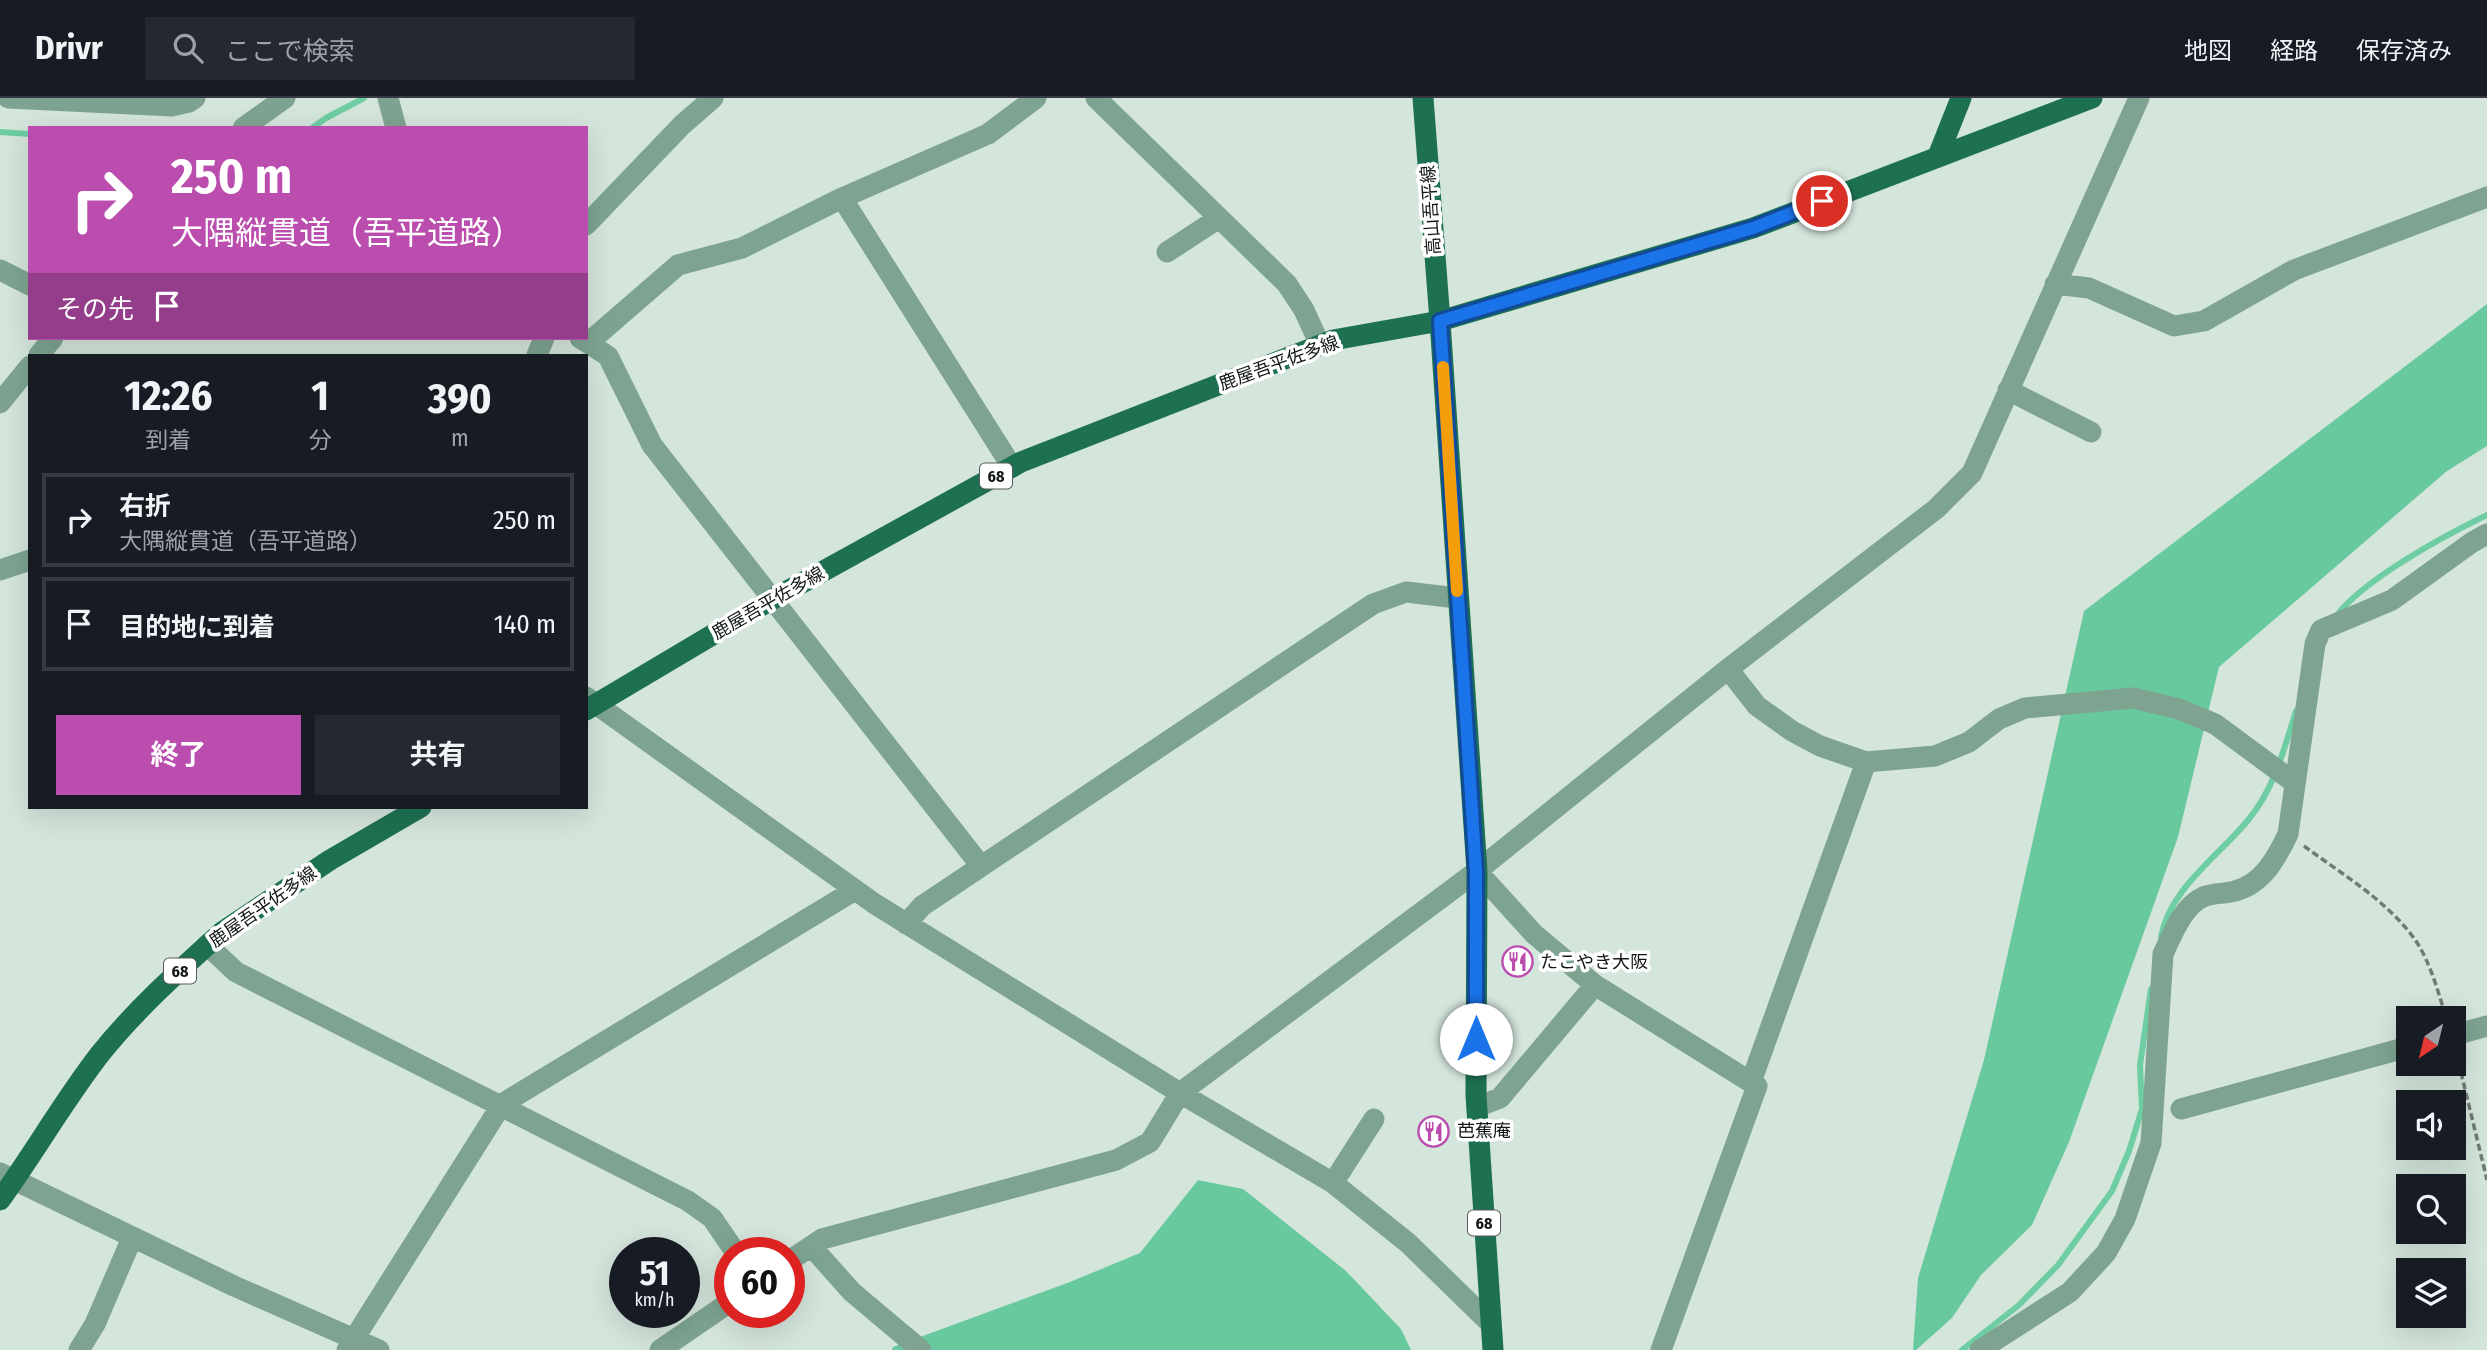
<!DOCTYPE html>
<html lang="ja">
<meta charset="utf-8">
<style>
body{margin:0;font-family:"Fira Sans Condensed","Noto Sans JP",sans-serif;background:#242831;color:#f1f3f6;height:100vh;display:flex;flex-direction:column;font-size:26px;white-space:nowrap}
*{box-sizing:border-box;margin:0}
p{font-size:23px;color:#9ea1a6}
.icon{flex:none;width:38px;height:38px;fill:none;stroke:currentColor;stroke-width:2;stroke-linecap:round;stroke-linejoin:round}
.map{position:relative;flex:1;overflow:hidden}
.drawer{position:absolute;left:28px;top:256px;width:560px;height:455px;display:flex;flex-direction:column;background:#171b24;border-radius:0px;box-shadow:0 7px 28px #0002}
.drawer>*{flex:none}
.guide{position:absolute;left:28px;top:28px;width:560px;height:214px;border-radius:0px;box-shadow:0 7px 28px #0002;background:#ba4dad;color:#fff;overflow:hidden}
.needle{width:46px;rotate:215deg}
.buttons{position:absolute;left:2396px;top:908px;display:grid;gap:14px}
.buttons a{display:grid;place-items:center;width:70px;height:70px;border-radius:0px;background:#171b24;box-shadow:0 7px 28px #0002;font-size:35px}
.speed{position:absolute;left:609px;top:1139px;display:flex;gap:14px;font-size:35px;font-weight:700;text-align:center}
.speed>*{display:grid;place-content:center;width:91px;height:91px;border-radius:50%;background:#171b24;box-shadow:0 7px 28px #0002;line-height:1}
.speed small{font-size:18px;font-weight:400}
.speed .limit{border:10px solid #d22;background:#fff;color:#111}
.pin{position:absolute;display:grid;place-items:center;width:60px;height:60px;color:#fff;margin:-30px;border:4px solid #fff;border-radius:50%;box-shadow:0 2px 7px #0007}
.me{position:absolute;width:77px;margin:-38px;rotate:0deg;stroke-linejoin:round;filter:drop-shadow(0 0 5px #0008)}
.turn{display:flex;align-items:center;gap:24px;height:147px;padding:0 28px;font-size:32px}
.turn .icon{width:91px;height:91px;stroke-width:2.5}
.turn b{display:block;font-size:49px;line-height:60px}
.then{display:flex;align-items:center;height:66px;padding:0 28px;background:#0003;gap:14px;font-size:26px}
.eta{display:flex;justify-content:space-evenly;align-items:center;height:119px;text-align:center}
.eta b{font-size:42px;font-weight:700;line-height:49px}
.action{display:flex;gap:14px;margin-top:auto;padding:14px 28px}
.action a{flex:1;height:80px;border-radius:0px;background:#ba4dad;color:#fff;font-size:28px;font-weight:700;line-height:80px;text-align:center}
.action a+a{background:#242831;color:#f1f3f6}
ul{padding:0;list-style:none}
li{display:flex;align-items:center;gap:21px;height:94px;margin:0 14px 10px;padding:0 14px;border:4px solid #363941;border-radius:0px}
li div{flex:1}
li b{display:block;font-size:26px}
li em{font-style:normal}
header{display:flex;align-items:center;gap:42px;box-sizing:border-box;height:98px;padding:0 35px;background:#171b24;border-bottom:2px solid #363941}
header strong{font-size:33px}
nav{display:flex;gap:38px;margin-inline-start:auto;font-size:24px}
.search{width:490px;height:63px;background:#242831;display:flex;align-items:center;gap:18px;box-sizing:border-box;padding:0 24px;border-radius:0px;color:#9ea1a6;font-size:26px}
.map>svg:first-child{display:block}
</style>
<header>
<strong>Drivr</strong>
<div class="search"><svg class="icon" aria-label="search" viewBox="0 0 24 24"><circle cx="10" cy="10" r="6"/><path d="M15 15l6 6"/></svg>ここで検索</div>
<nav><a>地図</a><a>経路</a><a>保存済み</a></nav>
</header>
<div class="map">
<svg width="2487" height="1252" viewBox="0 0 2487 1252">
<rect width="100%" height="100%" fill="#d4e5dc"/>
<path fill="#69c99e" d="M 2487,206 L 2487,348 L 2447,373 L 2219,569 L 2178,739 L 2069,1044 L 2032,1127 L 1981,1177 L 1952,1220 L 1916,1252 L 1913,1252 L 1918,1180 L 1984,962 L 2084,513 Z
M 1198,1082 L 1243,1091 L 1346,1173 L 1401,1231 L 1411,1252 L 892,1252 L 893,1249 L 1070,1184 L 1140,1155 Z"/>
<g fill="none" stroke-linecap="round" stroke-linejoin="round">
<path stroke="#6ecda2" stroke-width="6" d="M 312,30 L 326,20 L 364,0
M 0,34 L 30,36
M 2337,517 C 2366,480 2444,438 2487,417
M 2161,839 C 2170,790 2219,758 2249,721 C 2275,689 2284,651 2296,613
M 1962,1252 L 2019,1207 L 2058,1167 L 2112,1093 L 2129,1053 L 2142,1011 L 2140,967 L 2151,891"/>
<path stroke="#707b75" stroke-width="3.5" stroke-dasharray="7 3.5" stroke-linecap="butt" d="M 2304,748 C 2343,777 2388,803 2416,843 C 2431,866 2438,894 2446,919
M 2456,954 L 2487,1082"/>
<path stroke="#7ea491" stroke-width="21" d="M 8,0 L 172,8 L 189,4 L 195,0
M 388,0 L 396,30
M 1096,0 L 1287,186 L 1304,212 L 1320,247
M 243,30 L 285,0
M 842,100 L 988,36 L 1036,0
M 586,127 L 682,27 L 713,0
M 1167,154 L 1219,120
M 0,172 L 30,187
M 2055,186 L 2089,190 L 2174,228 L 2204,223 L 2294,172 L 2487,99
M 580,240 L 608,258 L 652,347 L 981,768
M 588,245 L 678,167 L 742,150 L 842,100 L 1012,369
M 39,257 L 53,240
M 537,257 L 544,240
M 2008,292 L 2091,334
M 0,305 L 30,268
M 0,472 L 30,462
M 1728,571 L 1757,608 L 1792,633 L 1820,648 L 1866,664 L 1935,658 L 1969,644 L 1999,621 L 2025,610 L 2133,600 L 2179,611 L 2215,626 L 2295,685
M 586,599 L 875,806 L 1180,995 L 1333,1085 L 1408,1145 L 1490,1225
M 1477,773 L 1534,836 L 1595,887 L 1757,988 L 1661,1252
M 906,826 L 922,808 L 1373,506 L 1406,494 L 1457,500
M 207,847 L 236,874 L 688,1103 L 712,1120 L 736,1155
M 2454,937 L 2487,928
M 1751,984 L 1866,664
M 1477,1009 L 1500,1000 L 1595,887
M 2181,1011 L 2408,949
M 0,1075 L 234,1188 L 379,1252
M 1333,1085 L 1374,1021
M 811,1148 L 852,1194 L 921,1252
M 789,1163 L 822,1141 L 1116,1062 L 1150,1044 L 1180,995 L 1477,773 L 1728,571 L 1936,411 L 1972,375 L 2139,0
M 79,1252 L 95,1226 L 132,1140
M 347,1252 L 502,1006 L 855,792
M 660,1252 L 730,1204
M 1980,1252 L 2070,1194 L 2106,1155 L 2125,1121 L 2151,1045 L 2163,856 C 2172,837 2183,808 2203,799 C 2212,795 2225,796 2235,793 C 2263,786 2277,759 2288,736 L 2315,546 L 2321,532 L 2392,502 L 2471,445 L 2487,436"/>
<path stroke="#1d7150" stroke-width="21" d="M 1423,0 L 1440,223 L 1477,773 L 1476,997 L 1493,1252
M 1938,58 L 1961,0
M 586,612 L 771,502 L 1021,364 L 1333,242 L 1440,223 L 1753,130 L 2092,0
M 0,1102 C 34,1055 65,1001 100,956 C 136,911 180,872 222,834 L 330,762 L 421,709"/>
</g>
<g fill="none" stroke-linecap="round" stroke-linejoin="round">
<defs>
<path id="route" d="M 1476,941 L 1476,774 L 1440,223 L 1753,130 L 1822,103"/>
</defs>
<use href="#route" stroke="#114b97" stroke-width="18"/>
<use href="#route" stroke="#1a73e8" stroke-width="12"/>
<path stroke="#f59e0b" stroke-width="12" d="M 1443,269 L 1457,493"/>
</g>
<defs>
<symbol id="restaurant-ring" viewBox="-11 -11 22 22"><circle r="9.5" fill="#fff" stroke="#ba4dad" stroke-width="1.5"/><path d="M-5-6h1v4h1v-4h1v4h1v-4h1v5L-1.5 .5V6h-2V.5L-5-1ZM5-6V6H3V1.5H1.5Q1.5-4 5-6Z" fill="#ba4dad"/></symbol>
</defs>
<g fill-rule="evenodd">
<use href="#restaurant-ring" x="1500" y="846" width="35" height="35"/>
<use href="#restaurant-ring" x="1416" y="1016" width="35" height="35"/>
</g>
<g text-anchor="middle" stroke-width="7" stroke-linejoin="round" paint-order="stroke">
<g fill="#fff" stroke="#585d5a" stroke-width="2">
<rect x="980" y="365.5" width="32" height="25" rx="5"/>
<rect x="164" y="860.5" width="32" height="25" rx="5"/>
<rect x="1468" y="1112.5" width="32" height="25" rx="5"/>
</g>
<g font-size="16" font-weight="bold" fill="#111714">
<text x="996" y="384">68</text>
<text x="180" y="879">68</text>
<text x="1484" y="1131">68</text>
</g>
<g font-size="18" fill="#111714" stroke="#fff">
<text transform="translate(1431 112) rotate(-94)" y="6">高山吾平線</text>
<text transform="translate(1279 265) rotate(-20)" y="6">鹿屋吾平佐多線</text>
<text transform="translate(768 505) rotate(-30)" y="6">鹿屋吾平佐多線</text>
<text transform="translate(263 809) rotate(-35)" y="6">鹿屋吾平佐多線</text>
</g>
<g font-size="18" fill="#111714" stroke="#fff" text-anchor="start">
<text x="1540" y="870">たこやき大阪</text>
<text x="1457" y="1039">芭蕉庵</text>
</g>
</g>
</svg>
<div class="buttons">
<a><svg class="needle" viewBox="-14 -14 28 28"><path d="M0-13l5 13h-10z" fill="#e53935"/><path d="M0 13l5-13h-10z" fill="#9ea1a6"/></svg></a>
<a><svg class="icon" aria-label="sound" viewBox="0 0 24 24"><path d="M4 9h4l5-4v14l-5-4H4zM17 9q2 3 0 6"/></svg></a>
<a><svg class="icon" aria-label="search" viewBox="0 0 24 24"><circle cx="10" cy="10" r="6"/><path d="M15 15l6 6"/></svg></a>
<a><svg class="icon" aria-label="layers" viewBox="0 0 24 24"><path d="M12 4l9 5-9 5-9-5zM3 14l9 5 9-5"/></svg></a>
</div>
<div class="speed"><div>51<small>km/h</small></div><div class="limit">60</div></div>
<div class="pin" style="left:1822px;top:103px;background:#d93025"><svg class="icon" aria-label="arrive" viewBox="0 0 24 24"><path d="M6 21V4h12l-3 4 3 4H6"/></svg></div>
<svg class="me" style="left:1476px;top:941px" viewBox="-20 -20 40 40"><circle r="19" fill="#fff"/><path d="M0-13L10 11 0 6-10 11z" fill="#1a73e8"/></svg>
<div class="guide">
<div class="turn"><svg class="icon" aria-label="right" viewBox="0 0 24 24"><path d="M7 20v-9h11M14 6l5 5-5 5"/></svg><div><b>250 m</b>大隅縦貫道（吾平道路）</div></div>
<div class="then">その先<svg class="icon" aria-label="arrive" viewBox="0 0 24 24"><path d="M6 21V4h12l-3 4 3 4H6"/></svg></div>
</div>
<section class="drawer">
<div class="eta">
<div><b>12:26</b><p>到着</p></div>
<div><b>1</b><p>分</p></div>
<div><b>390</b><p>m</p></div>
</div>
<ul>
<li><svg class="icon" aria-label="right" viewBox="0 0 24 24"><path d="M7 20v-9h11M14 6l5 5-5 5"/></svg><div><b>右折</b><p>大隅縦貫道（吾平道路）</p></div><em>250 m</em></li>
<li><svg class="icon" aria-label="arrive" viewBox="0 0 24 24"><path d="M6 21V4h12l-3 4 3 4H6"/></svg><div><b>目的地に到着</b></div><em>140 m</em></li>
</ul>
<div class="action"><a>終了</a><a>共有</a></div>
</section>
</div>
